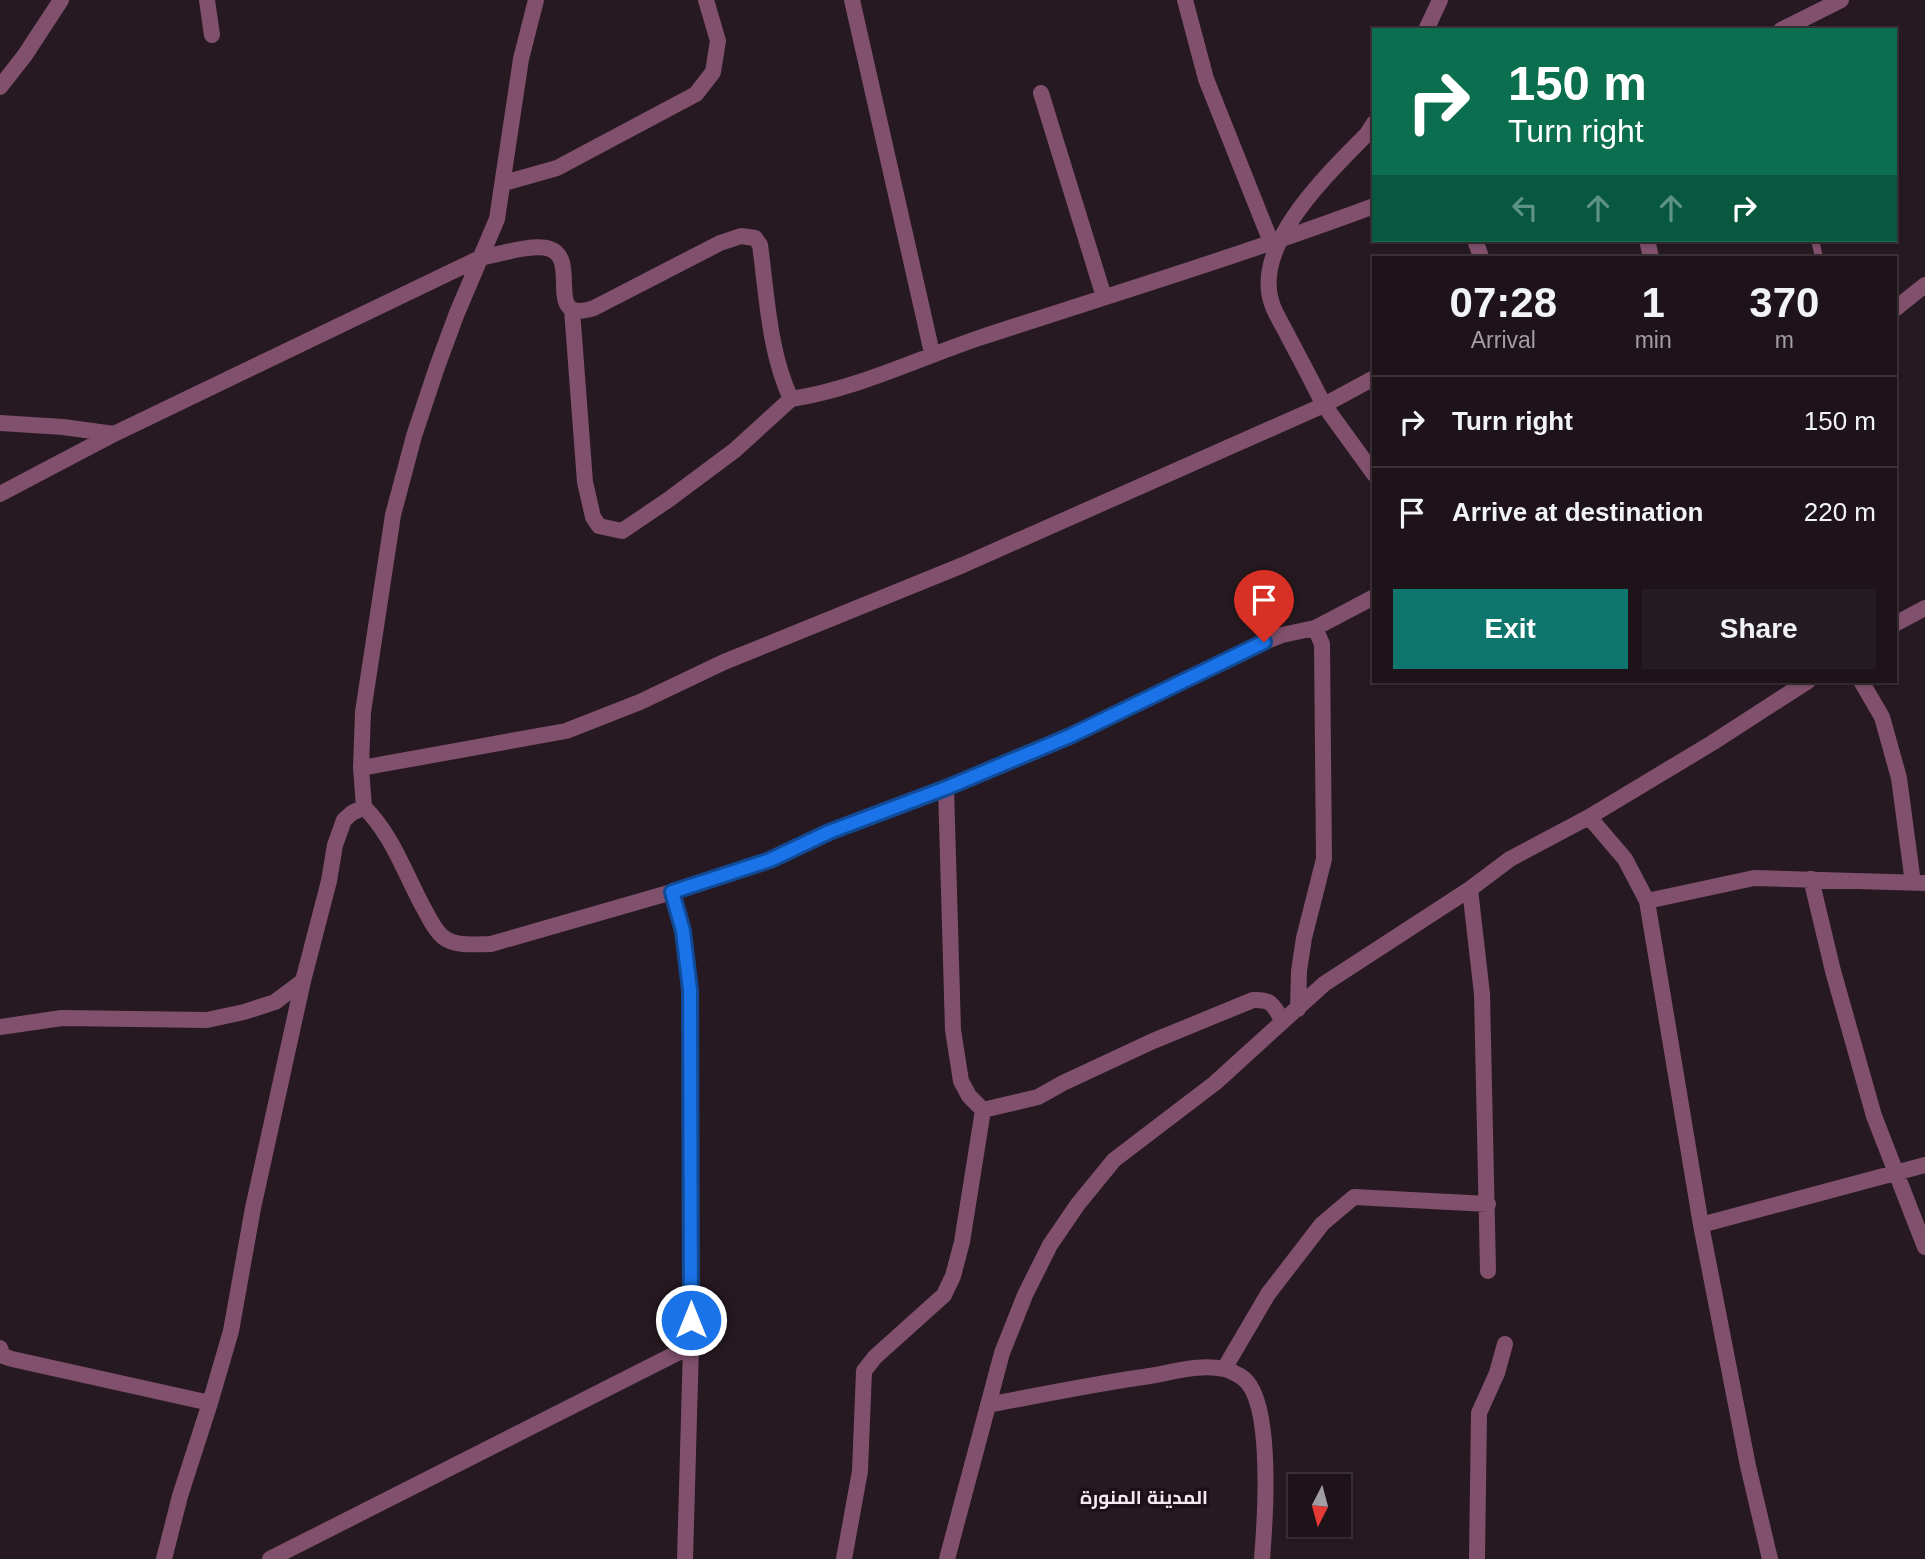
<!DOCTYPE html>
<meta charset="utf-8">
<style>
body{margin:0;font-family:Arial,Cairo,sans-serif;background:#251c22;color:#f1f3f6;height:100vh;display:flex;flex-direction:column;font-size:26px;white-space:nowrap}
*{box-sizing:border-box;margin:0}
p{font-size:23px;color:#a09ea2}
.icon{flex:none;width:38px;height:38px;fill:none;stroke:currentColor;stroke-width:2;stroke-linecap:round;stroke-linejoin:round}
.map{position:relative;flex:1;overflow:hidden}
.panel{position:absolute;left:1372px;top:256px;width:525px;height:427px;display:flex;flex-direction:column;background:#1d1319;border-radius:0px;box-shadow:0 2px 5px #0004,0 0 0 2px #3b3238}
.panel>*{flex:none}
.hud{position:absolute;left:1372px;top:28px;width:525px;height:214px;border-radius:0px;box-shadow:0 2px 5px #0004,0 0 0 2px #3b3238;background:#0b6e4f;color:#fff;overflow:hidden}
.needle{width:46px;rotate:186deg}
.fabs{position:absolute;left:1288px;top:1474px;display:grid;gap:14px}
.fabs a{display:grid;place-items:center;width:63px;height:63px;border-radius:0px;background:#1d1319;box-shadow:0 2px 5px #0004,0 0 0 2px #3b3238;font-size:35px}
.pin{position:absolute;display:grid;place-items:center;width:60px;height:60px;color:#fff;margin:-72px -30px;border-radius:50% 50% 50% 0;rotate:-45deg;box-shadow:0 0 7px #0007}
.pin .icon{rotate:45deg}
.me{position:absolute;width:77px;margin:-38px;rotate:0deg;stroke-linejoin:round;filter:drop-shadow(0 0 5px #0008)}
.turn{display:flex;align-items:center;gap:24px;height:147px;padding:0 21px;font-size:32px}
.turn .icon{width:91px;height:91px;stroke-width:2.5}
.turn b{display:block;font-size:49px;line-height:60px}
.lanes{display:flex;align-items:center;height:66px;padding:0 21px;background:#0003;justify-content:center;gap:35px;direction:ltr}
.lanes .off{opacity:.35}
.eta{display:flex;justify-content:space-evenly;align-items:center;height:119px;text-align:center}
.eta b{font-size:42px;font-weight:700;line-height:49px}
.button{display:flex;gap:14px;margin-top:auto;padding:14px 21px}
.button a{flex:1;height:80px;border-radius:0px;background:#0f766e;color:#fff;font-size:28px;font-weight:700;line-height:80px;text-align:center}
.button a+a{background:#251c22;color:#f1f3f6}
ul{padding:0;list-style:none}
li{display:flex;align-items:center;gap:21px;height:91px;padding:0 21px;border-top:2px solid #3b3238}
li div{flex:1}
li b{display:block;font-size:26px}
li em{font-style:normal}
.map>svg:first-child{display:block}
</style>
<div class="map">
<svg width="1925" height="1559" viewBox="0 0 1925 1559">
<rect width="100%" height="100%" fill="#271921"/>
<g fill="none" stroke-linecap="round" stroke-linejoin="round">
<path stroke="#80506c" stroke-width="8" d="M 1815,240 L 1819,257"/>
<path stroke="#80506c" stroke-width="16" d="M 207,0 L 212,35
M 852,0 L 932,353
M 1185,0 L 1206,79 L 1271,242
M 1426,30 L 1440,0
M 1781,30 L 1841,0
M 0,87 L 25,55 L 61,0
M 1041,93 L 1104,297
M 1374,123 L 1367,134 C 1330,172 1251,245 1272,304 C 1276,316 1284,327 1289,338 C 1301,360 1312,382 1324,405 L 1374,378
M 504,183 L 557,168 L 696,94 L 713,72 L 718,41 L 706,0
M 1475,240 L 1481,257
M 1647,240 L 1651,257
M 1895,309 L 1925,285
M 572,310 L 585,482 L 593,517 L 599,526 L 622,531 L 668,500 L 735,450 L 791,399
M 0,423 L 63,427 L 114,434
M 0,494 L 114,434 L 480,258 C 497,255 534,243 550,249 C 581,260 542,325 594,308 L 720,243 L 741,236 L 755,238 L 760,245 C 767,296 769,352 791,399 C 857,389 919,358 982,337 C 1113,294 1245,254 1374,206
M 1895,624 L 1925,608
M 1861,681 L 1882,717 L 1899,778 L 1913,883
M 361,768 L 566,731 L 640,702 L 724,662 L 963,565 L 1324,405 L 1374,474
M 946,788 L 953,1030 L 961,1081 L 969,1096 L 983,1110 L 1038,1097 L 1063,1083 L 1153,1041 L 1253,1000 C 1273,999 1273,1006 1283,1021
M 364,807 C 392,835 404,871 422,905 C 428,915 433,929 443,937 C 455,947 476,944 491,944 L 672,892 L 770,860 L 829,832 L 946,788 L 1070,736 L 1264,642 L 1282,635 L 1315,628 L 1374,597
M 1589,817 L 1712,743 L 1808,681
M 1811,879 L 1833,971 L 1874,1116 L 1925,1247
M 1470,889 L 1482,994 L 1488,1271
M 672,892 L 683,931 L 690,990 L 691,1346 L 685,1559
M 1647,901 L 1754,878 L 1925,883
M 1298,1009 L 1299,971 L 1304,938 L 1324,859 L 1322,644 L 1315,628
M 0,1027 L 62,1018 L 207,1020 L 244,1012 L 275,1002 L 303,981 L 329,881 L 335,845 L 344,820 L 352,813 L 364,807 L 361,768 L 363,712 L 393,515 L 414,436 L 437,367 L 457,313 L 497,219 L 521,59 L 536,0
M 1701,1225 L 1925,1165
M 0,1348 L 3,1356 L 12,1359 L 210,1403
M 1224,1369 L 1268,1294 L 1322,1224 L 1354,1197 L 1488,1204
M 988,1405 C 1044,1394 1099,1383 1156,1375 C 1176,1371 1203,1364 1224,1369 C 1229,1370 1239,1375 1243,1378 C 1274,1401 1265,1522 1262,1559
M 164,1559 L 180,1496 L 210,1403 L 231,1331 L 253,1208 L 303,981
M 270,1559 L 691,1346
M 844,1559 L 860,1471 L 864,1371 L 875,1357 L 944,1295 L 953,1276 L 962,1242 L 983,1110
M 947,1559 L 1002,1353 L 1025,1295 L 1050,1245 L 1078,1204 L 1114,1160 L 1215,1083 L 1324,984 L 1470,889 L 1510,859 L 1589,817 L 1625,859 L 1647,901 L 1701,1225 L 1748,1466 L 1770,1559
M 1477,1559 L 1479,1413 L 1497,1373 L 1505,1344"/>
</g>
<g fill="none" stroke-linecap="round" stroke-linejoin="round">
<defs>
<path id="route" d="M 691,1320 L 690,990 L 683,931 L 672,892 L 770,860 L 829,832 L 946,788 L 1070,736 L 1264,642"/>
</defs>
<use href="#route" stroke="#114b97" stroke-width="18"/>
<use href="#route" stroke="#1a73e8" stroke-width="12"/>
</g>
<g text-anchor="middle" stroke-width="7" stroke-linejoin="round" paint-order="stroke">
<g font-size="19" font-weight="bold" fill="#f3e9ee" stroke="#1d1018">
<text x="1144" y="1504">المدينة المنورة</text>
</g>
</g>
</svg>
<div class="fabs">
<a><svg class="needle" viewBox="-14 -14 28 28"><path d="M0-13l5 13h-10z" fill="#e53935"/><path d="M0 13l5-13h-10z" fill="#a09ea2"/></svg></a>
</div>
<div class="pin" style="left:1264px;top:642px;background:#d93025"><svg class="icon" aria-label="arrive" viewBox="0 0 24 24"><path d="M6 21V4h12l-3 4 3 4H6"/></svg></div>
<svg class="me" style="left:691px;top:1320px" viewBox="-20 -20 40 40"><circle r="17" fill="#1a73e8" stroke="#fff" stroke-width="3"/><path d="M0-11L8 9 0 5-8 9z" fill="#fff"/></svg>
<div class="hud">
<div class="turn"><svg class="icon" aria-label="right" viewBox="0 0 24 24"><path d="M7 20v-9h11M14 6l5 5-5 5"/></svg><div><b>150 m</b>Turn right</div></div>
<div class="lanes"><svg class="icon off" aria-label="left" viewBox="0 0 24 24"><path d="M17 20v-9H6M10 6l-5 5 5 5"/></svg><svg class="icon off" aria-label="ahead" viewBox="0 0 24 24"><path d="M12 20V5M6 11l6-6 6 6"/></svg><svg class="icon off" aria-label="ahead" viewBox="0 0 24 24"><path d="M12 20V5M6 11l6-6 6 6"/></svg><svg class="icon" aria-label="right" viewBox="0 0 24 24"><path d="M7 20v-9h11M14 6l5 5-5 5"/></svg></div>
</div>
<section class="panel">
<div class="eta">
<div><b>07:28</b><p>Arrival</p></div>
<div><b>1</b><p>min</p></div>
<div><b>370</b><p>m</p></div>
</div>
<ul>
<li><svg class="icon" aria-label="right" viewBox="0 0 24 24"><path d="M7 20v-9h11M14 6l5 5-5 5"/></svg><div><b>Turn right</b></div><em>150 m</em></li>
<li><svg class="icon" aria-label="arrive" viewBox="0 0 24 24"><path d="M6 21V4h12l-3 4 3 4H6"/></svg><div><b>Arrive at destination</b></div><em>220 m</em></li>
</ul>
<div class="button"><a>Exit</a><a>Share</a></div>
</section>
</div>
